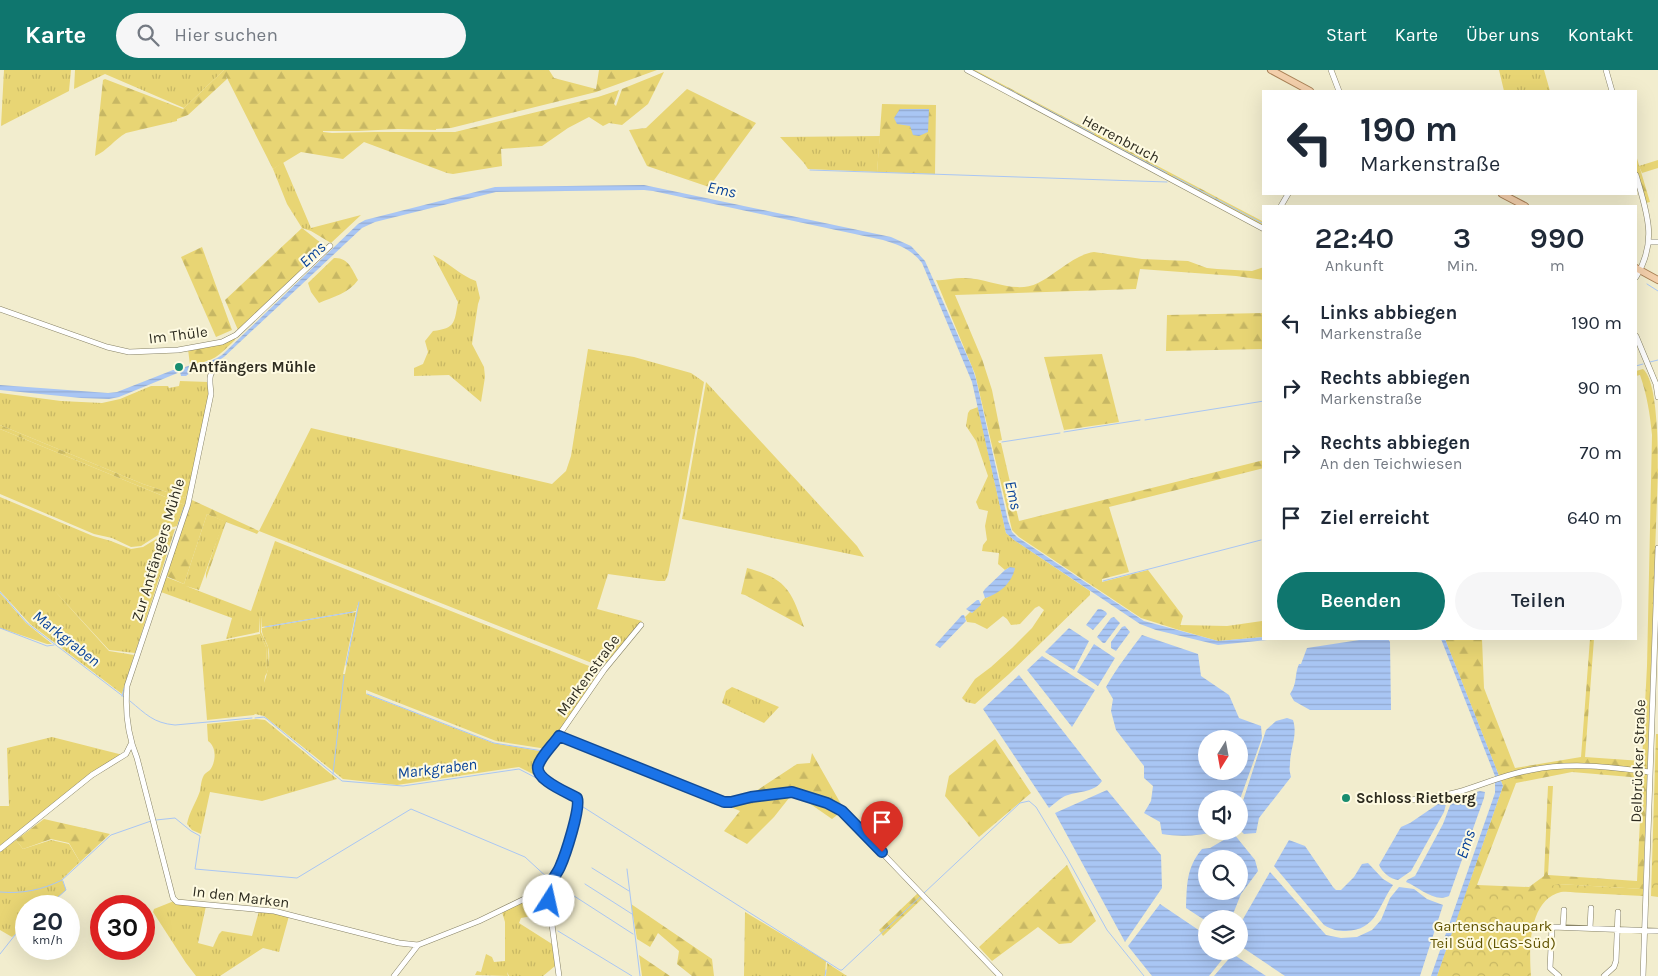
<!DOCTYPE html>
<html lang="de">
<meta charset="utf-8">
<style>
body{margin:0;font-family:Karla,sans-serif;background:#f6f6f7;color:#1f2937;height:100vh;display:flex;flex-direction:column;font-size:19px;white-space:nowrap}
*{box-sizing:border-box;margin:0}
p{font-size:16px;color:#747a83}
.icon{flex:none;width:28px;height:28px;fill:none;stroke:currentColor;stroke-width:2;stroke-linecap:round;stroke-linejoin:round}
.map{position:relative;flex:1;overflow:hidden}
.panel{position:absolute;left:1262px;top:135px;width:375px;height:435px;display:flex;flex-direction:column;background:#fff;border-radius:0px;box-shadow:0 5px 20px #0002}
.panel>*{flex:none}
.banner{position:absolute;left:1262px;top:20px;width:375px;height:105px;border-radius:0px;box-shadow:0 5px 20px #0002;background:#fff;color:#1f2937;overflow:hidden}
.needle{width:32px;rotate:191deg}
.buttons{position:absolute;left:1198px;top:660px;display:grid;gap:10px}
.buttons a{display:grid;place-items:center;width:50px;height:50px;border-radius:50%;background:#fff;box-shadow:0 5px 20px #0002;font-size:25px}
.speed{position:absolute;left:15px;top:825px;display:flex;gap:10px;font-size:25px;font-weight:700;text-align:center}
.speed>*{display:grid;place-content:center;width:65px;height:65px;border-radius:50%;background:#fff;box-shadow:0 5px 20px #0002;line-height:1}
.speed small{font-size:12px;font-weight:400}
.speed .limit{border:8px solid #d22;background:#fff;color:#111}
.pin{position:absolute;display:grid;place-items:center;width:42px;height:42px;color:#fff;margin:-51px -21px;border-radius:50% 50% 50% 0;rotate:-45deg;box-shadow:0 0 5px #0007}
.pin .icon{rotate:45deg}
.me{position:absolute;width:55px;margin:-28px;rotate:10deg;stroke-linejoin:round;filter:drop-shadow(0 0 4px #0008)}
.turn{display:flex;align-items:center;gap:18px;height:105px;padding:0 15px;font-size:22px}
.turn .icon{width:65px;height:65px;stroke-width:2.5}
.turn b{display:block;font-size:35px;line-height:42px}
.eta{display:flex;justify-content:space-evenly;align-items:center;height:85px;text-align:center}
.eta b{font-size:30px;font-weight:600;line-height:35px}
.action{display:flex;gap:10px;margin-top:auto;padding:10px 15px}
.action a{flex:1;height:58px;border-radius:30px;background:#0f766e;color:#fff;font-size:20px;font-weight:600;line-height:58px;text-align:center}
.action a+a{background:#f6f6f7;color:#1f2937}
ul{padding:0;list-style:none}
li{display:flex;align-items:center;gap:15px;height:65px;padding:0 15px}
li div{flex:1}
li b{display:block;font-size:19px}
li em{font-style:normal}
header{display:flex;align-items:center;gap:30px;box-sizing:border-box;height:70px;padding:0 25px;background:#0f766e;color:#fff}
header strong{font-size:24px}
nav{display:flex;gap:28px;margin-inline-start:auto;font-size:18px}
.search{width:350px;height:45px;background:#f6f6f7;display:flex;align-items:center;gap:12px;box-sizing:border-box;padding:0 18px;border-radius:28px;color:#747a83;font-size:19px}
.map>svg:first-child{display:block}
</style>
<header>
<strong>Karte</strong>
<div class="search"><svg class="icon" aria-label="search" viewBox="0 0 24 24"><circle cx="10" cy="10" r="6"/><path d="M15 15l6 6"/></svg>Hier suchen</div>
<nav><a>Start</a><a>Karte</a><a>Über uns</a><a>Kontakt</a></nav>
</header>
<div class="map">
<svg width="1658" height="906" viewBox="0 0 1658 906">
<defs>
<pattern id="grass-tufts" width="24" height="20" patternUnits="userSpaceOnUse" patternTransform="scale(1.25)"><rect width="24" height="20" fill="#e8d574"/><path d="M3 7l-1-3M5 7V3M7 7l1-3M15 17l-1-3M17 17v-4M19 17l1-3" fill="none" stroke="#c7b764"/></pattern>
<pattern id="forest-firs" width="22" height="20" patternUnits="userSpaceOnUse" patternTransform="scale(1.25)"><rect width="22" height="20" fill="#e8d574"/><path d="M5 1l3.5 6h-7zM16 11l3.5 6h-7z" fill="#c7b764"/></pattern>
<pattern id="park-crowns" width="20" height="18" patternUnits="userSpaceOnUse" patternTransform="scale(1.25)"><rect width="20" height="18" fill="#e8d574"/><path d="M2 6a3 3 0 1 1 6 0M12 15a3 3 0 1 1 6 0" fill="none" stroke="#c7b764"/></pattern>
<pattern id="water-rules" width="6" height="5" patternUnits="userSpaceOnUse" patternTransform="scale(1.25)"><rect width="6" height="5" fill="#a9c6f4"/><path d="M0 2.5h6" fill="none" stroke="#92aad1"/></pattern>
</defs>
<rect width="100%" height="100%" fill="#f2edce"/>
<path fill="url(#grass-tufts)" d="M 4,0 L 71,0 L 69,21 L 1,56 Z
M 75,0 L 224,0 L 184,38 L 105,4 L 74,19 Z
M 1499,0 L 1544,0 L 1550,21 L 1504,21 Z
M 880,66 L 877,102 L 808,99 L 804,93 L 780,67 Z
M 1658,90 L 1658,98 L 1642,103 L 1639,96 Z
M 283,92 L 311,158 L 311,161 L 302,158 L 287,134 L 273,99 Z
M 433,185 C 448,192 461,206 476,211 L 480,228 L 478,234 L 472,274 L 484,297 L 485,307 L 481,332 L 449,305 L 414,306 L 414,298 L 423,294 L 428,282 L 425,271 L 433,261 C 456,258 454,253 458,232 Z
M 588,279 L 634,287 L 691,303 L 704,312 L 684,425 L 668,505 L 665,511 L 658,511 L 608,504 L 597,539 L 642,551 L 602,597 L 259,461 L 311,358 L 552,414 L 566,401 L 571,386 Z
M 180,311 L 209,312 L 209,325 L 189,420 L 185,428 L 143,414 L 0,355 L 0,323 L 61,331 L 102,333 L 120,329 L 151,316 L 168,316 L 169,318 L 179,316 Z
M 706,312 L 857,476 L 864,487 L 682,449 Z
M 978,337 L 1006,463 L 1014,470 L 1090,521 L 1090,525 L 1009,604 L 975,634 L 966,632 L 962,628 L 975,609 L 991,597 L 1012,578 L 1032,558 L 1044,540 L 1039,536 L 1035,538 L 1020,554 L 1011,555 L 1007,549 L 1003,546 L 987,559 L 975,553 L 967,552 L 965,547 L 970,542 L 972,543 L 985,528 L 987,528 L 1010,497 L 1005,500 L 998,494 L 999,483 L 982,481 L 983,475 L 987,470 L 985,456 L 988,441 L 979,439 L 976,432 L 988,406 L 976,371 L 966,356 L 968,343 L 970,340 Z
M 0,359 L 185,435 L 177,456 L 169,458 L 141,476 L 131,477 L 112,468 L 94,464 L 0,424 Z
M 0,427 L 93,466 L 111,471 L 131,479 L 143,477 L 171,460 L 175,459 L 135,583 L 109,580 L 53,519 L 109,581 L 134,585 L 122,624 L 30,554 L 0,521 Z
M 207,444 L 224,451 L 199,520 L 186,516 L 251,541 L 275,471 L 599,600 L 599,602 L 547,679 L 496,671 L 366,620 L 366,624 L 493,673 L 545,682 C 540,691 536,696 537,706 L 519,697 L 397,715 L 343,709 L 264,646 L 255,644 L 254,645 L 207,650 L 201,575 L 260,564 L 266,577 L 267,595 L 264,613 C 268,602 271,588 268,577 C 266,570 261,565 262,558 L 356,542 L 343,604 L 345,604 L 359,531 L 356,541 L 262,557 L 262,546 L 259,546 L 259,562 L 226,569 L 232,548 L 161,522 L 166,507 L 184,514 Z
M 1264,513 L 1264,567 L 1218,571 L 1179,560 L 1180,555 L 1227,556 L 1262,551 Z
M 0,523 L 26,553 L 52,574 L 47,574 L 0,558 Z
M 732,617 L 779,637 L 764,653 L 722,633 L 726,621 Z
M 256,649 L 265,650 L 337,709 L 262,731 L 210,722 L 201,764 L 192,760 L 187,754 C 189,742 196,733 200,721 C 201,716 201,710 204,705 C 205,703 208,702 210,700 C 216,692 217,677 208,671 L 207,654 Z
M 52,667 L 123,685 L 0,778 L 0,736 L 9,736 L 7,678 Z
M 16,770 L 23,779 L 51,770 L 69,774 L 80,792 L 62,809 L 66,820 L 48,836 L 26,836 L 26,855 L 12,867 L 0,860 L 0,782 Z
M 542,822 L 547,824 L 549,850 L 532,846 L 521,848 L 519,853 L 552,874 L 555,896 L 543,906 L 509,906 L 507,902 L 508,906 L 475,905 L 477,901 L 481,902 L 486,884 L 492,887 L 494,892 L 505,891 L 505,852 L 502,842 Z
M 174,831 L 206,836 L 198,873 L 213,877 L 219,864 L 222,861 L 252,866 L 259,841 L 289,846 L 279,882 L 263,878 L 220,906 L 196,906 L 186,893 L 153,842 L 154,839 Z
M 745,842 L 826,891 L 825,906 L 744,906 Z
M 827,893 L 847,906 L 826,906 Z"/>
<path fill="url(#forest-firs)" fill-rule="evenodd" d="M 224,0 L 549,0 L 554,8 L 596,19 L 599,0 L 657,0 L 596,22 L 451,58 L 436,59 L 436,60 L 398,59 L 358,61 L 323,61 L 323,62 L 332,63 L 374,62 L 455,62 L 598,27 L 619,20 L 614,34 L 616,36 L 622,19 L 664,2 L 648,34 L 622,55 L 609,53 L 603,56 L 589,47 L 568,58 L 542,76 L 501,79 L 502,96 L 453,104 L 447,103 L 364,72 L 343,89 L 301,82 L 273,99 L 226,6 L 227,9 L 188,45 L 177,49 L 177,51 L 126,63 C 115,69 107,81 95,86 L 103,10 L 105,9 L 183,39 Z
M 968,0 L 975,0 L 1264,152 L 1264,157 Z
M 687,19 L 756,53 L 709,117 L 647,96 L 629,60 L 646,58 Z
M 882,34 L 936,35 L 935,104 L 877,102 Z
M 1636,85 L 1650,132 L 1646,133 L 1636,99 Z
M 361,145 L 331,173 L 311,161 L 311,158 Z
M 302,158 L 326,177 L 238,260 L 225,230 Z
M 202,177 L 232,260 L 216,267 L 181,187 Z
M 1094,182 L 1142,189 L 1188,191 L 1207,198 L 1217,199 L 1252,201 L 1264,197 L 1264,210 L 1236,206 L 1140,199 L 1136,219 L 955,225 L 982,289 L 992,320 L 1002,370 L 998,371 L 999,373 L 1001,373 L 1019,451 L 1264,390 L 1264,398 L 1109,437 L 1129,502 L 1102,509 L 1102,512 L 1148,500 L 1183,546 L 1179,560 L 1141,548 L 1019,467 L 1012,460 L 975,304 L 936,210 C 944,211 953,208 962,208 C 987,207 1014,225 1038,213 C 1055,205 1075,184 1094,182 Z
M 334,188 C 348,187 352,199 358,210 C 349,223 333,227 319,233 L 311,222 L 308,213 Z
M 1264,243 L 1264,279 L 1166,281 L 1167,245 Z
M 235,267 L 235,270 C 216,288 216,290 190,295 L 188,279 Z
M 1102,284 L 1119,352 L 1064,360 L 1044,287 Z
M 1643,299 C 1658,311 1658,379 1658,400 L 1643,819 L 1558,814 L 1527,834 L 1465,825 L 1503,716 L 1445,569 L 1482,569 L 1484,618 L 1515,698 L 1581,687 L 1590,569 L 1594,569 L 1585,687 L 1642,691 L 1647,596 L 1652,365 C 1650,344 1647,325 1640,305 L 1636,306 L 1636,301 ZM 1572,702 L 1642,708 L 1637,811 L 1548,805 L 1553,716 L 1548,716 L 1544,806 L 1529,817 L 1477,815 L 1516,713 Z
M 0,355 L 143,414 L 185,428 L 190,420 L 187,433 L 185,435 L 0,359 Z
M 192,430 L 259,461 L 257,464 L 226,452 L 206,509 L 206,503 L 223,451 L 207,444 L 184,514 L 166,506 Z
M 747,498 C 787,509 791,520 804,557 L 745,525 L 741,524 Z
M 259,546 L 262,546 L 261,562 L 268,577 L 269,596 L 267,603 L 264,607 L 267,595 L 266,577 L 260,564 Z
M 995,669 L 1031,723 L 979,767 L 945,726 L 949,706 Z
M 812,683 L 841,734 L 841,738 L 798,721 L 750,725 L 797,694 L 810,693 Z
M 793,723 L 774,747 L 747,774 L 724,761 L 740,741 L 724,734 L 749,729 Z
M 796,724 L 828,736 L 841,742 L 832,749 Z
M 44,749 L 110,764 L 80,792 L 69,773 L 51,769 L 23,779 L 16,770 Z
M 1067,795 L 1096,851 L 1071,873 L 1059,874 L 1038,857 L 992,891 L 979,877 Z
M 918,823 L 923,828 L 883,866 L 879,860 Z
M 631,834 L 712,889 L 714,906 L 692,906 L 677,894 L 679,881 L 658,863 L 650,877 L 637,869 Z
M 639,885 L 670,906 L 642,906 Z"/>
<path fill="url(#park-crowns)" d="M 1656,664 L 1658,664 L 1658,827 L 1651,826 Z
M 1558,814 L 1643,819 L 1643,826 C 1623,825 1604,824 1585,823 C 1578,823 1568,821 1561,822 C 1528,830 1529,880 1531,906 L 1437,906 L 1467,818 L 1529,822 Z"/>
<path fill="url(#water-rules)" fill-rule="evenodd" d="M 900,39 L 929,39 L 928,62 L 919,66 L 913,65 L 910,56 L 897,54 L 894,48 Z
M 644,115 L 891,167 L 911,176 L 925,191 L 972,297 L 976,309 L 1008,451 L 1012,462 L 1017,467 L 1144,551 L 1218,571 L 1264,567 L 1264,569 L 1276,569 L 1218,575 L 1156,560 L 1140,554 L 1014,470 L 1006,463 L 972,312 L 922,193 C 911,179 899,175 883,170 L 653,121 L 644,120 L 496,122 L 375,152 L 362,158 L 224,287 C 212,296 196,297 186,306 L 181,306 L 180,302 L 119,327 L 109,329 L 81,328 L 0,320 L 0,315 L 108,323 L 117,322 L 173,300 C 179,300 182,298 188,296 C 202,292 208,294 222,285 L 358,154 L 365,150 L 495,117 Z
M 1010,497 L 1015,498 C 1012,513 999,524 985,528 L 983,522 L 985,519 L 1005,500 Z
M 977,530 L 979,530 L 981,535 L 972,543 L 966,539 Z
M 1098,539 L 1101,539 L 1106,542 L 1107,544 L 1093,560 L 1086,555 Z
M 962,545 L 964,545 L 966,551 L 940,578 L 935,575 Z
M 1114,547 L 1120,553 L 1105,573 L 1103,573 L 1097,567 L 1111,548 Z
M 1125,556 L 1130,562 L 1116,581 L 1111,578 L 1111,572 L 1122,557 Z
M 1069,558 L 1089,571 L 1074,600 L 1045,582 Z
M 1142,565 L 1198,584 L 1201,606 L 1229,625 L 1239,648 L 1261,656 L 1262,668 L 1239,732 L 1239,729 L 1206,729 L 1206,761 L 1218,761 C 1200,766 1180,767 1162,764 L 1160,752 L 1144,743 L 1151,731 L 1153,716 L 1144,708 L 1144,696 L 1116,660 L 1111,641 L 1113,629 L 1106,617 C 1116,599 1130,581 1142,565 ZM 1206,669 L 1239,669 L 1239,701 L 1206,701 Z
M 1366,569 L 1388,569 L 1390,572 L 1391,640 L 1310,640 L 1294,631 L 1290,624 C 1298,612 1294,605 1299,594 L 1301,594 L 1307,578 Z
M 1441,569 L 1445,569 L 1503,716 L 1437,906 L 1431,906 L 1495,723 L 1495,706 Z
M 1094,574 L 1115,588 L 1098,616 L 1077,602 Z
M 1042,586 L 1095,620 L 1072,657 L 1027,600 Z
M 1019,605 L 1102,711 C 1094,723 1077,721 1065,726 C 1059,729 1054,734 1049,738 L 983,639 Z
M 1287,648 L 1293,650 C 1298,666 1290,678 1290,695 C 1289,699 1290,703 1291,707 L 1259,748 L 1256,763 L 1244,764 L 1239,759 L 1239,743 L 1266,660 L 1276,651 Z
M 1107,720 L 1161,785 L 1162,818 L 1125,872 L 1055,743 Z
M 1480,721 L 1485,722 L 1484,728 L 1449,826 C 1434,833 1419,817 1406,812 L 1407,810 L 1415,806 L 1443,754 L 1451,733 L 1456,728 Z
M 1442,733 L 1446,734 L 1444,742 L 1411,801 L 1398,810 C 1390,809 1382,802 1379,795 L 1401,757 L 1410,753 L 1438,734 Z
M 1234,764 L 1255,790 L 1258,801 L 1241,824 L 1231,849 L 1206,849 L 1206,851 L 1186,838 C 1187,815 1186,798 1202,779 L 1210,778 ZM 1206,789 L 1239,789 L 1239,821 L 1206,821 Z
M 1289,770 L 1305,776 L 1333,817 L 1336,820 L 1341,820 L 1354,807 L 1362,794 L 1368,793 L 1383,809 L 1393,815 C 1378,836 1377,860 1346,861 C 1338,861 1332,860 1324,855 L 1274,796 Z
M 1270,802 L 1326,865 L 1341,868 L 1357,867 L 1372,860 L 1381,850 L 1390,828 L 1399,817 L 1414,819 L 1427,829 L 1443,835 L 1420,906 L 1285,906 L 1239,875 L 1239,856 Z
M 1160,834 L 1206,865 L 1206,881 L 1229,881 L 1209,906 L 1152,906 L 1128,876 Z
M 1233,884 L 1266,906 L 1214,906 Z"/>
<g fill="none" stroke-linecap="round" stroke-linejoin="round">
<path stroke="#a9c6f4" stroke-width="1" d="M 972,0 L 1094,64
M 1102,69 L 1167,103
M 810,100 L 1167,112
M 1173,106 L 1264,154
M 1647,214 L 1658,221
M 1650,292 L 1658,290
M 1636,296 L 1643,294
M 1145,350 L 1264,331
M 1064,362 L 1140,350
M 1002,372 L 1060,363
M 178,455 L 184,437
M 164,497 L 176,461
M 1103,511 L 1261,470
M 0,522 L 27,553 L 124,627
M 265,557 L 353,542
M 0,558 L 47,576 L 54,575
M 346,595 L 359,532
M 367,624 L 494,673 L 543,681
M 122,626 L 125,615
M 130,631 C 146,644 153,653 175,655 L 252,648
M 255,648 L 264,647 L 267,649 L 342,711 L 403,716 L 519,699 L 544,712
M 333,704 L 344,605
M 561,723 L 574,731
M 580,735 L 840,900 L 842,900 L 921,826
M 156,750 L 175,748 L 191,761 L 200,766 L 195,799 L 297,808 L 411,739 L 525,787 L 550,810
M 592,798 L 629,821
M 627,799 L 640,906
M 554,813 L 633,864
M 585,814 L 632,844
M 0,822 C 22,824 42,820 62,810 L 111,765 L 151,751
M 924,823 L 1020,733 L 1029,731 L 1036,737 L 1067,788 L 1107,860 L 1144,906
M 48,836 L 66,820 L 63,811
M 558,861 L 632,906
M 0,884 L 15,865 L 26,856
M 825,906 L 826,900"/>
<defs>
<path id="minor" d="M 967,0 L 1264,159
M 1331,0 L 1339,21
M 1606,0 L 1612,21
M 1636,105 C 1647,143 1658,171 1636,207
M 1281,136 L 1288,124
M 1650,172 L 1658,172
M 0,239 L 107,277 L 129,282 L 178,280 L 222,272 L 236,265 L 330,176
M 1636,266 L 1656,314 L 1658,327
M 218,295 C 207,305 210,310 211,324 L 188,434 L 127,616 C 125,640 128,666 137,688 L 173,828 L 177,832 L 274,841 L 399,873 L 418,875 L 479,851 L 547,818
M 559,666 L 724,732 L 731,732 L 751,727 L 792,721 L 827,733 L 842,741 L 1000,906
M 1401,731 C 1420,729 1439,727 1458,722 C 1482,715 1506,704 1531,700 C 1571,692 1611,697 1650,702
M 0,779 L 92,705 L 126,684 L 131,674
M 1563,857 L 1564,840
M 1590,858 L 1591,838
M 394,906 L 418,875
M 559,906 L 547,818 C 551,811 557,804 560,797 C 566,786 581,738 577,728 C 564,720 536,713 539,694 L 604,600 L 641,555
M 1559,906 L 1550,898 L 1552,857 L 1658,861
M 1604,906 L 1614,897 L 1616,891 L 1618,842
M 1643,906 L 1658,478"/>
<path id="major" d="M 1271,0 L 1310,21
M 1502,124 L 1525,136
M 1636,198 L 1658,210"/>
</defs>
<use href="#minor" stroke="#878266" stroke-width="6"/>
<use href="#major" stroke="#a98156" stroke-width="8"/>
<use href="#minor" stroke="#fff" stroke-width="5"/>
<use href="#major" stroke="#f3cfab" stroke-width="6"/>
</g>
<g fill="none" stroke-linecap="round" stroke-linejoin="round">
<defs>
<path id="route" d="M 549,831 L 547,818 C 551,811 557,804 560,797 C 565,786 581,738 577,728 C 567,722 535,710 538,696 C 541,686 553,675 559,666 L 724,732 L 731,732 L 751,727 L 792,722 L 827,733 L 842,741 L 882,782"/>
</defs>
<use href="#route" stroke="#114b97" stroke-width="12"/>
<use href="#route" stroke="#1a73e8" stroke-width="9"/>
</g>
<g fill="#188d6f" stroke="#fefae1" stroke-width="2">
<circle cx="179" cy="297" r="5"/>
<circle cx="1346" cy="728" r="5"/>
</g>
<g text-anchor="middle" stroke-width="4" stroke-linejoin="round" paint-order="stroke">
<g font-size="15" fill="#2e2c20" stroke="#fefae1">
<text transform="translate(1121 69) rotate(28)" y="5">Herrenbruch</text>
<text transform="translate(178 265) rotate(-7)" y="5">Im Thüle</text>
<text transform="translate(158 480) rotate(-73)" y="5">Zur Antfängers Mühle</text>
<text transform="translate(588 605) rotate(-54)" y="5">Markenstraße</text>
<text transform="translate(1638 691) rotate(-88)" y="5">Delbrücker Straße</text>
<text transform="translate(241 827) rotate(7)" y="5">In den Marken</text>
</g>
<g font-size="15" font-weight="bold" fill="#2e2c20" stroke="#fefae1" text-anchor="start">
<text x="189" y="302">Antfängers Mühle</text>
<text x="1356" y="733">Schloss Rietberg</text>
</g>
<g font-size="15" fill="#615402" stroke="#fefae1">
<text x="1493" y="861">Gartenschaupark<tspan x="1493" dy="17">Teil Süd (LGS-Süd)</tspan></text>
</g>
<g font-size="16" font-style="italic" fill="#094399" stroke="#fefae1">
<text transform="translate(722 119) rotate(12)" y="6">Ems</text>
<text transform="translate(312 184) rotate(-43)" y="6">Ems</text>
<text transform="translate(1014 425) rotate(77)" y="6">Ems</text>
<text transform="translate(67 568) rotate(38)" y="6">Markgraben</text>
<text transform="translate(437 698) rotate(-7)" y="6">Markgraben</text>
<text transform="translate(1465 774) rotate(-71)" y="6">Ems</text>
</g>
</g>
</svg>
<div class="buttons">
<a><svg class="needle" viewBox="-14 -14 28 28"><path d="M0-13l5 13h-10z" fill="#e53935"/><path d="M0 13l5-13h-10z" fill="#747a83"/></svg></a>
<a><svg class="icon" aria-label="sound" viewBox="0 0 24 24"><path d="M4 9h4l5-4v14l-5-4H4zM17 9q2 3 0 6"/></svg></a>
<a><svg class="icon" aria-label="search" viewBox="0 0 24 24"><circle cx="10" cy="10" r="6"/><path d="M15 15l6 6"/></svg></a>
<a><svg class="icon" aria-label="layers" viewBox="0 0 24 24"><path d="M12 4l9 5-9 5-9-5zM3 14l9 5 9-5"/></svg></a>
</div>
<div class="speed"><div>20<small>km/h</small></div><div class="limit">30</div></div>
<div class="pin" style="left:882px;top:782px;background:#d93025"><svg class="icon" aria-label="arrive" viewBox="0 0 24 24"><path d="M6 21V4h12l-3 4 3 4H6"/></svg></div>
<svg class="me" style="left:549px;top:831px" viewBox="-20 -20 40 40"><circle r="19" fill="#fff"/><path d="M0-13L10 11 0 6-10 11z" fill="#1a73e8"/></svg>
<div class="banner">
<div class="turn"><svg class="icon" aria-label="left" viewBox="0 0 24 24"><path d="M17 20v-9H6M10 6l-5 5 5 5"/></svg><div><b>190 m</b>Markenstraße</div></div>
</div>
<section class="panel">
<div class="eta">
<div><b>22:40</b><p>Ankunft</p></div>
<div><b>3</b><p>Min.</p></div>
<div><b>990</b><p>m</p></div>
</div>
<ul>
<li><svg class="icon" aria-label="left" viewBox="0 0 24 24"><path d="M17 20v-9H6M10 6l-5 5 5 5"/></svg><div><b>Links abbiegen</b><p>Markenstraße</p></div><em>190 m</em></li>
<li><svg class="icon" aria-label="right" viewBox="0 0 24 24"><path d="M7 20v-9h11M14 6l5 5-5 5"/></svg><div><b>Rechts abbiegen</b><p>Markenstraße</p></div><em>90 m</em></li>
<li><svg class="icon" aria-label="right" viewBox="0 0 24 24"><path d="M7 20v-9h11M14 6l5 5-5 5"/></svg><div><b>Rechts abbiegen</b><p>An den Teichwiesen</p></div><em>70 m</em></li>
<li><svg class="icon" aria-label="arrive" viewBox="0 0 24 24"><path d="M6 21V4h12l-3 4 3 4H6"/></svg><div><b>Ziel erreicht</b></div><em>640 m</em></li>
</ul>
<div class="action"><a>Beenden</a><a>Teilen</a></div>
</section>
</div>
